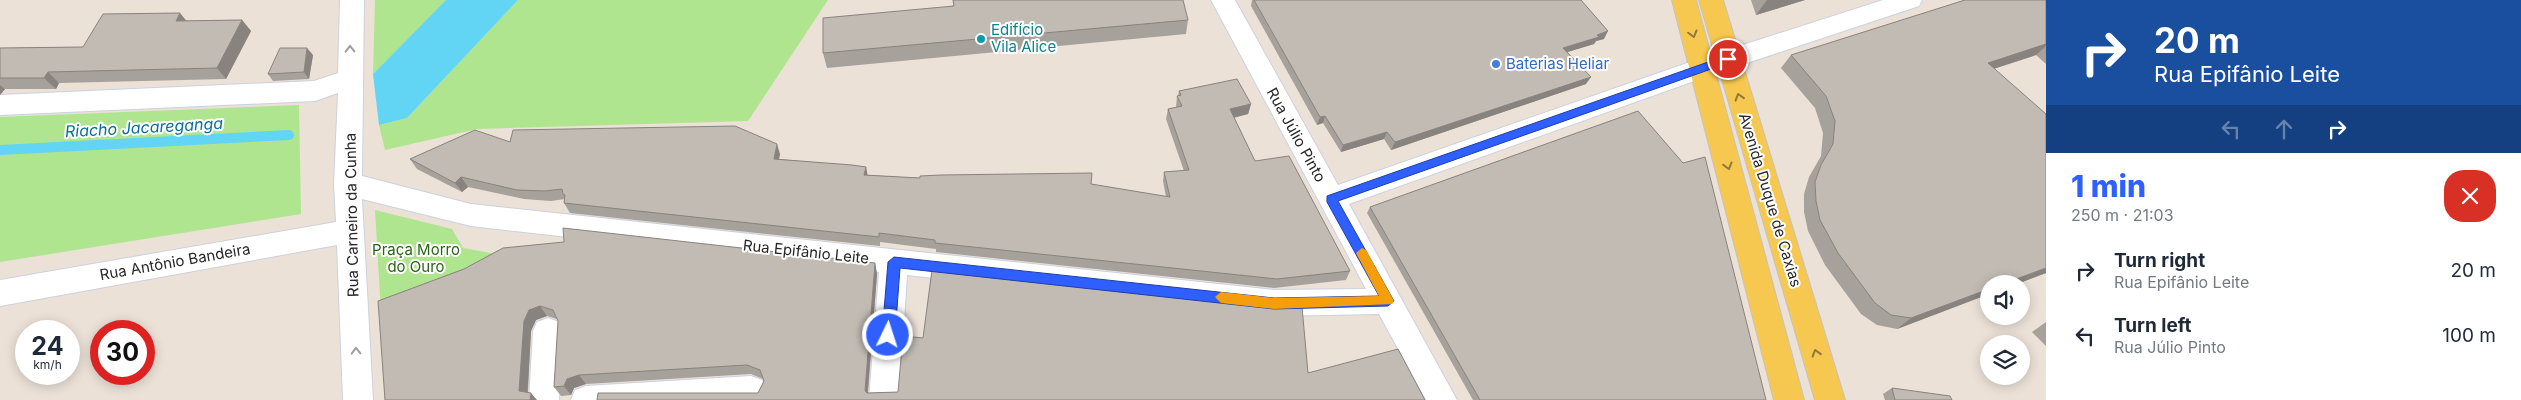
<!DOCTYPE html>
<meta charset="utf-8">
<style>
body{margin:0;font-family:Inter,sans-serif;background:#f6f6f7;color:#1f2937;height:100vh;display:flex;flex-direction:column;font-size:19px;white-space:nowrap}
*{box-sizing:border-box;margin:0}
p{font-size:16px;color:#747a83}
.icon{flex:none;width:28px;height:28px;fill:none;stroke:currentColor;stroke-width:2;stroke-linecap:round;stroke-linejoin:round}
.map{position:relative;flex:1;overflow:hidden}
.sheet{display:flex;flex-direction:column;background:#fff;width:475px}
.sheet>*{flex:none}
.banner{background:#1a4fa0;color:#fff;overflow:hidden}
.controls{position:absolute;left:1980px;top:275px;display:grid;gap:10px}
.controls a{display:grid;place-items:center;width:50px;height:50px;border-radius:50%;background:#fff;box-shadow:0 2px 12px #0003;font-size:25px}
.speed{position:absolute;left:15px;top:320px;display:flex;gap:10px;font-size:25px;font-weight:700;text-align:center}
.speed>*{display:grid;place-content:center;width:65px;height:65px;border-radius:50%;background:#fff;box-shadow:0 2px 12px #0003;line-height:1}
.speed small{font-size:12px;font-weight:400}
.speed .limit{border:8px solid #d22;background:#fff;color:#111}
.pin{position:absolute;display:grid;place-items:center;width:42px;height:42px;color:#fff;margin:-21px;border:2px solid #fff;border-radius:50%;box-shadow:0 1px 5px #0007}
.me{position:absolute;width:55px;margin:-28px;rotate:4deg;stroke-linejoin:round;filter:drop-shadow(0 0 4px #0008)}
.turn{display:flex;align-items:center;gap:18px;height:105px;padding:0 25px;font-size:22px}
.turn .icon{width:65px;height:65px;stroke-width:2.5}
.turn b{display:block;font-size:35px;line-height:42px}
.lanes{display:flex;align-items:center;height:48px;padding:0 25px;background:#0003;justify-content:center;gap:25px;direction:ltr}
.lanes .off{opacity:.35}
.round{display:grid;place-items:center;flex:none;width:52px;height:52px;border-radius:20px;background:#f6f6f7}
.headline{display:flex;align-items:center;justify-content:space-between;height:85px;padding:0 25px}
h1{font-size:30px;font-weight:800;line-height:38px;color:#2f60ff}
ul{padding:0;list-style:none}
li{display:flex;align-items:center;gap:15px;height:65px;padding:0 25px}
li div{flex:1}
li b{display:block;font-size:19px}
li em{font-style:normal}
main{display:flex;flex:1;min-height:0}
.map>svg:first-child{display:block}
</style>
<main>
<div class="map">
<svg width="2046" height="400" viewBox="0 0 2046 400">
<rect width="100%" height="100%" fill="#ebe1d7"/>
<path fill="#b0e58f" d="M 375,0 L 446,0 L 373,74 Z
M 518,0 L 828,0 L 748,121 L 477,129 L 385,150 L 379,125 L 407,118 Z
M 299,105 L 301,214 L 0,262 L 0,117 Z
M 375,210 L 452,229 L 463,248 L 518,258 L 381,313 Z"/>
<path fill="#62d4f4" d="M 446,0 L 518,0 L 407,118 L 379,125 L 373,74 Z"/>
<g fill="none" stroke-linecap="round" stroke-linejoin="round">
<path stroke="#62d4f4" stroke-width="10" d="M 0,150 L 289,135"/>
<defs>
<path id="minor" d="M 340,0 L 364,0 L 362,176 L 471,204 L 1274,290 L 1366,289 L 1211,0 L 1235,0 L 1338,185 L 1693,61 L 1883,0 L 1922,0 L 1919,6 L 1711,75 L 1349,204 L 1457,400 L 1426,400 L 1379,314 L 1274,316 L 907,275 L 899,400 L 869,400 L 879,272 L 471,226 L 362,199 L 373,400 L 343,400 L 337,245 L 0,306 L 0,280 L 336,222 L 334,184 L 338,93 L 315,101 L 0,115 L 0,95 L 314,81 L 338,73 Z
M 548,318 L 559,322 L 563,331 L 559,400 L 529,400 L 533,331 L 537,322 Z
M 751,376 L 762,380 L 766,390 L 762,400 L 571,400 L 575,390 L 586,386 Z"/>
<path id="major" d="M 1672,0 L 1696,0 L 1804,400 L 1774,400 Z
M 1699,0 L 1723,0 L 1845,400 L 1815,400 Z"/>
</defs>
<use href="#minor" stroke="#ccd1e1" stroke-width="2"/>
<use href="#major" stroke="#c3c3c3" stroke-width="2"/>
<use href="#minor" fill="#fff" fill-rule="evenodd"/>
<use href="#major" fill="#f7c84f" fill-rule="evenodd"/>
</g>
<path fill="#a7a19b" d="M 953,0 L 1183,0 L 1188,20 L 1186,34 L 827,68 L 823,53 L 953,6 Z
M 1252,0 L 1581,0 L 1604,39 L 1596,41 L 1594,44 L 1567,52 L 1586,84 L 1391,150 L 1384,139 L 1341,152 L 1323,123 L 1317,125 L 1251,6 Z
M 1751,0 L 1805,0 L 1756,15 Z
M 2046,0 L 2046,64 L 2036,55 L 1994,69 L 2046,273 L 2017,284 L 1989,284 L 1989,294 L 1897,329 L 1877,325 L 1861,314 L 1825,265 L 1808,231 L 1804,212 L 1804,194 L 1809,177 L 1821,156 L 1823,133 L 1815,108 L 1781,68 L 1791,55 Z
M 242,20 L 251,31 L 226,79 L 59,83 L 56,89 L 5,89 L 0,95 L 0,48 L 83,47 L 186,21 Z
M 313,55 L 309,79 L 273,81 L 268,74 Z
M 1179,91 L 1251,104 L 1248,114 L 1234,118 L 1255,161 L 1350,271 L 1346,280 L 1274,288 L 936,252 L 936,249 L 880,242 L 880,246 L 570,213 L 564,203 L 565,199 L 551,201 L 524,199 L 468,187 L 462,192 L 417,169 L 410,159 L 510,142 L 780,154 L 779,159 L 866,167 L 867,175 L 920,178 L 1091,184 L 1166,197 L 1163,181 L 1164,172 L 1184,171 L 1166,119 L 1168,109 L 1176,107 L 1177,96 L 1178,96 Z
M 1370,207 L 1766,400 L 1473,400 L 1367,213 Z
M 875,263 L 877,274 L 868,393 L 898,392 L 1308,373 L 1425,400 L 758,393 L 764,381 L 763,379 L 751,374 L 586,384 L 574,388 L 571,395 L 561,396 L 554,387 L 558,321 L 557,319 L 547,316 L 536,320 L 531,331 L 528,392 L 530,400 L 378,301 Z
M 2046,322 L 2046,346 L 2032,332 Z
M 1892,388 L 1952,400 L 1885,400 L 1883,394 Z"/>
<path fill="#88837e" d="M 1767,0 L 1805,0 L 1756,15 Z
M 180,13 L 189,24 L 176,21 Z
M 242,20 L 251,31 L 226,79 L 217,68 Z
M 1608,31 L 1604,39 L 1596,41 L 1594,44 L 1558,55 L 1563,48 Z
M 2046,44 L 2046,46 L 2036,55 L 1974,75 L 1988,63 Z
M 307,48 L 313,55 L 309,79 L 304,72 Z
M 48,72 L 59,83 L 56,89 L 44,78 Z
M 1591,77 L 1586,84 L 1391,150 L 1395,142 Z
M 0,85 L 5,89 L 0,95 Z
M 1251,104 L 1248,114 L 1227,119 L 1230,109 Z
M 1325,116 L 1323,123 L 1317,125 L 1320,117 Z
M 1387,132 L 1384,139 L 1341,152 L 1343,145 Z
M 777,144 L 780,154 L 777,168 L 774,159 Z
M 866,167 L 868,177 L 864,175 Z
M 461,177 L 468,187 L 462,192 L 455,183 Z
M 875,263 L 877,274 L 867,400 L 865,391 Z
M 2046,268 L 2046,273 L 2017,284 L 2003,284 Z
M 1989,289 L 1989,294 L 1897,329 L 1911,318 Z
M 540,306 L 547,316 L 536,320 L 531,331 L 527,400 L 519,391 L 524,321 L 529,310 Z
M 579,375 L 586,384 L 574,388 L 571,395 L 564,386 L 567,379 Z
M 531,393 L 537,400 L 530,400 Z"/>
<path fill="#c2bbb4" stroke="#88837e" d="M 953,0 L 1183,0 L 1188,20 L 823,53 L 823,18 L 954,6 Z
M 1254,0 L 1581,0 L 1608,31 L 1597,35 L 1599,37 L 1563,48 L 1591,77 L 1395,142 L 1387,132 L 1343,145 L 1325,116 L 1320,117 Z
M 1965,0 L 2046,0 L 2046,44 L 1988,63 L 2046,114 L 2046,268 L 2003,284 L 1989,284 L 1989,289 L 1911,318 L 1891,315 L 1875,303 L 1838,253 L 1820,220 L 1816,201 L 1815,182 L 1821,165 L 1833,144 L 1835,121 L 1826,96 L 1791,55 Z
M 180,13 L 176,21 L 242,20 L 217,68 L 48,72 L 44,78 L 0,78 L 0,48 L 83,47 L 103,14 Z
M 280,48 L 307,48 L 304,72 L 268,74 Z
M 1237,79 L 1251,104 L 1230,109 L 1255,161 L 1289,156 L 1350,271 L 1277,279 L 935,243 L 935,240 L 879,233 L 879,237 L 564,203 L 565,195 L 563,194 L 562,189 L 545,191 L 517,190 L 461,177 L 455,183 L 410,159 L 475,130 L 510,142 L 513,130 L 735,126 L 777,144 L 774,159 L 852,165 L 866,167 L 864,175 L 920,178 L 920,176 L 941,175 L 1092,173 L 1091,184 L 1170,197 L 1164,172 L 1189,170 L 1168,109 L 1182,106 L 1177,96 L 1181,95 L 1179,91 Z
M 1638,111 L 1683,163 L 1705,157 L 1766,400 L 1480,400 L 1370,207 Z
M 563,228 L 875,263 L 865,391 L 867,393 L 898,392 L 903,336 L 923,338 L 932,270 L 1278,308 L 1302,307 L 1308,373 L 1398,349 L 1425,400 L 597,400 L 598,393 L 758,393 L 764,381 L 760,370 L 747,365 L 579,375 L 567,379 L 564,386 L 554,387 L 558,321 L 553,310 L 540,306 L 529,310 L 524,321 L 519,391 L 531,393 L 530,400 L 385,400 L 378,301 L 464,269 L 503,248 L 564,242 Z
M 1892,388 L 1950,396 L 1952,400 L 1895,400 Z"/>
<defs><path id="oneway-chevron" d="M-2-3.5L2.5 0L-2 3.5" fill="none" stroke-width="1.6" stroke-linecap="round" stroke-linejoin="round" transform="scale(1.25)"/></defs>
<g stroke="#8f783b">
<use href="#oneway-chevron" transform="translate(1693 34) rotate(75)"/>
<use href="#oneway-chevron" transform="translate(1739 97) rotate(-107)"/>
<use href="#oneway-chevron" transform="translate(1728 166) rotate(75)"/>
<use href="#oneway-chevron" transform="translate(1816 353) rotate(-107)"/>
</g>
<g stroke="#9e9e9e">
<use href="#oneway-chevron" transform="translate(350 49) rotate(-91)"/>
<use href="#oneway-chevron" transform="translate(356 351) rotate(-92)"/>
</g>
<path fill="#2f60ff" stroke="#1f3ea6" d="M 1728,55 L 1731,57 L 1731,62 L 1338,201 L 1394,301 L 1388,306 L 1274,309 L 900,268 L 895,335 L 888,341 L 882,335 L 888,262 L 894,257 L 1274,298 L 1379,296 L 1327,202 L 1327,196 Z"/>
<path fill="#f59e0b" d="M 1362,248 L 1366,250 L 1392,297 L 1394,301 L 1392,304 L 1274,309 L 1221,303 L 1215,297 L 1221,292 L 1274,298 L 1379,296 L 1356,253 Z"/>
<circle fill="#0f9aa8" stroke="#fff" stroke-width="2" cx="981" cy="39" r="5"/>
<circle fill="#3f7fe0" stroke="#fff" stroke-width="2" cx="1496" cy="64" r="5"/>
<g text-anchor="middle" stroke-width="4" stroke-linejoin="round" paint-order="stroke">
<g font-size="15" fill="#0d838f" stroke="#fff" text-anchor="start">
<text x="991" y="35">Edifício<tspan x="991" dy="17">Vila Alice</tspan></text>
</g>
<g font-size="15" fill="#366cbe" stroke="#fff" text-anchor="start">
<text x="1506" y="69">Baterias Heliar</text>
</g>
<g font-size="15" fill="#272727" stroke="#fff">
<text transform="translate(1296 135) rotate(61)" y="5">Rua Júlio Pinto</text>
<text transform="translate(1770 200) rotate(73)" y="5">Avenida Duque de Caxias</text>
<text transform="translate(352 215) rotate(-91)" y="5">Rua Carneiro da Cunha</text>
<text transform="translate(806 252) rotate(6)" y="5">Rua Epifânio Leite</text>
<text transform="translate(175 262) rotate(-10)" y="5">Rua Antônio Bandeira</text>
</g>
<g font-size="15" fill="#296515" stroke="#fff">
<text x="416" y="255">Praça Morro<tspan x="416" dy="17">do Ouro</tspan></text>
</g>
<g font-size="16" font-style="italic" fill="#066f9b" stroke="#fff">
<text transform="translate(144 127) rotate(-3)" y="6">Riacho Jacareganga</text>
</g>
</g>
</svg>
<div class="controls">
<a><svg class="icon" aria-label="sound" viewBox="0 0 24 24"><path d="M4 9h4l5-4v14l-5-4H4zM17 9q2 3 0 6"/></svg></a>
<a><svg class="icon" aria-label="layers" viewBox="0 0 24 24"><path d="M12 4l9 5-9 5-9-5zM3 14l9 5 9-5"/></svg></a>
</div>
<div class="speed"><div>24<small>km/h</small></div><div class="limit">30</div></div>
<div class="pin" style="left:1728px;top:59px;background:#d93025"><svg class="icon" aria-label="arrive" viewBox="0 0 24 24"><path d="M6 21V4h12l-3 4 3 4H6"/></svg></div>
<svg class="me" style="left:888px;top:335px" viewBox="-20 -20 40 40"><circle r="17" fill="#2f60ff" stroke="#fff" stroke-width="3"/><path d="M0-11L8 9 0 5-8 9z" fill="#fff"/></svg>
</div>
<section class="sheet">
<div class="banner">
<div class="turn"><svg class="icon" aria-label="right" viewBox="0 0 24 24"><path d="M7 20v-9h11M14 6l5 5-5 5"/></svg><div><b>20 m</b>Rua Epifânio Leite</div></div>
<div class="lanes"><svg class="icon off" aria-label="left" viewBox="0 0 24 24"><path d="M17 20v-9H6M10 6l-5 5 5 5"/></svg><svg class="icon off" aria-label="ahead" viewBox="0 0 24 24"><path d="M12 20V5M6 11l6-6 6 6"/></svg><svg class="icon" aria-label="right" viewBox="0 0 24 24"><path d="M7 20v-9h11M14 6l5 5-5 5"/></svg></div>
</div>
<div class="headline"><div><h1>1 min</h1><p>250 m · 21:03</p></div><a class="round" style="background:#d93025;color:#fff"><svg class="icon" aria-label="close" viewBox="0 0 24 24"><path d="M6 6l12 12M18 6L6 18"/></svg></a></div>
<ul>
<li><svg class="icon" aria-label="right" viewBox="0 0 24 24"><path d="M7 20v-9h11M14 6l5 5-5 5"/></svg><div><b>Turn right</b><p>Rua Epifânio Leite</p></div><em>20 m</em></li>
<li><svg class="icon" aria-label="left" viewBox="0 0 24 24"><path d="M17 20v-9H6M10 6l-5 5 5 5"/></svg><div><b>Turn left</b><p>Rua Júlio Pinto</p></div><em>100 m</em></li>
</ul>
</section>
</main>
